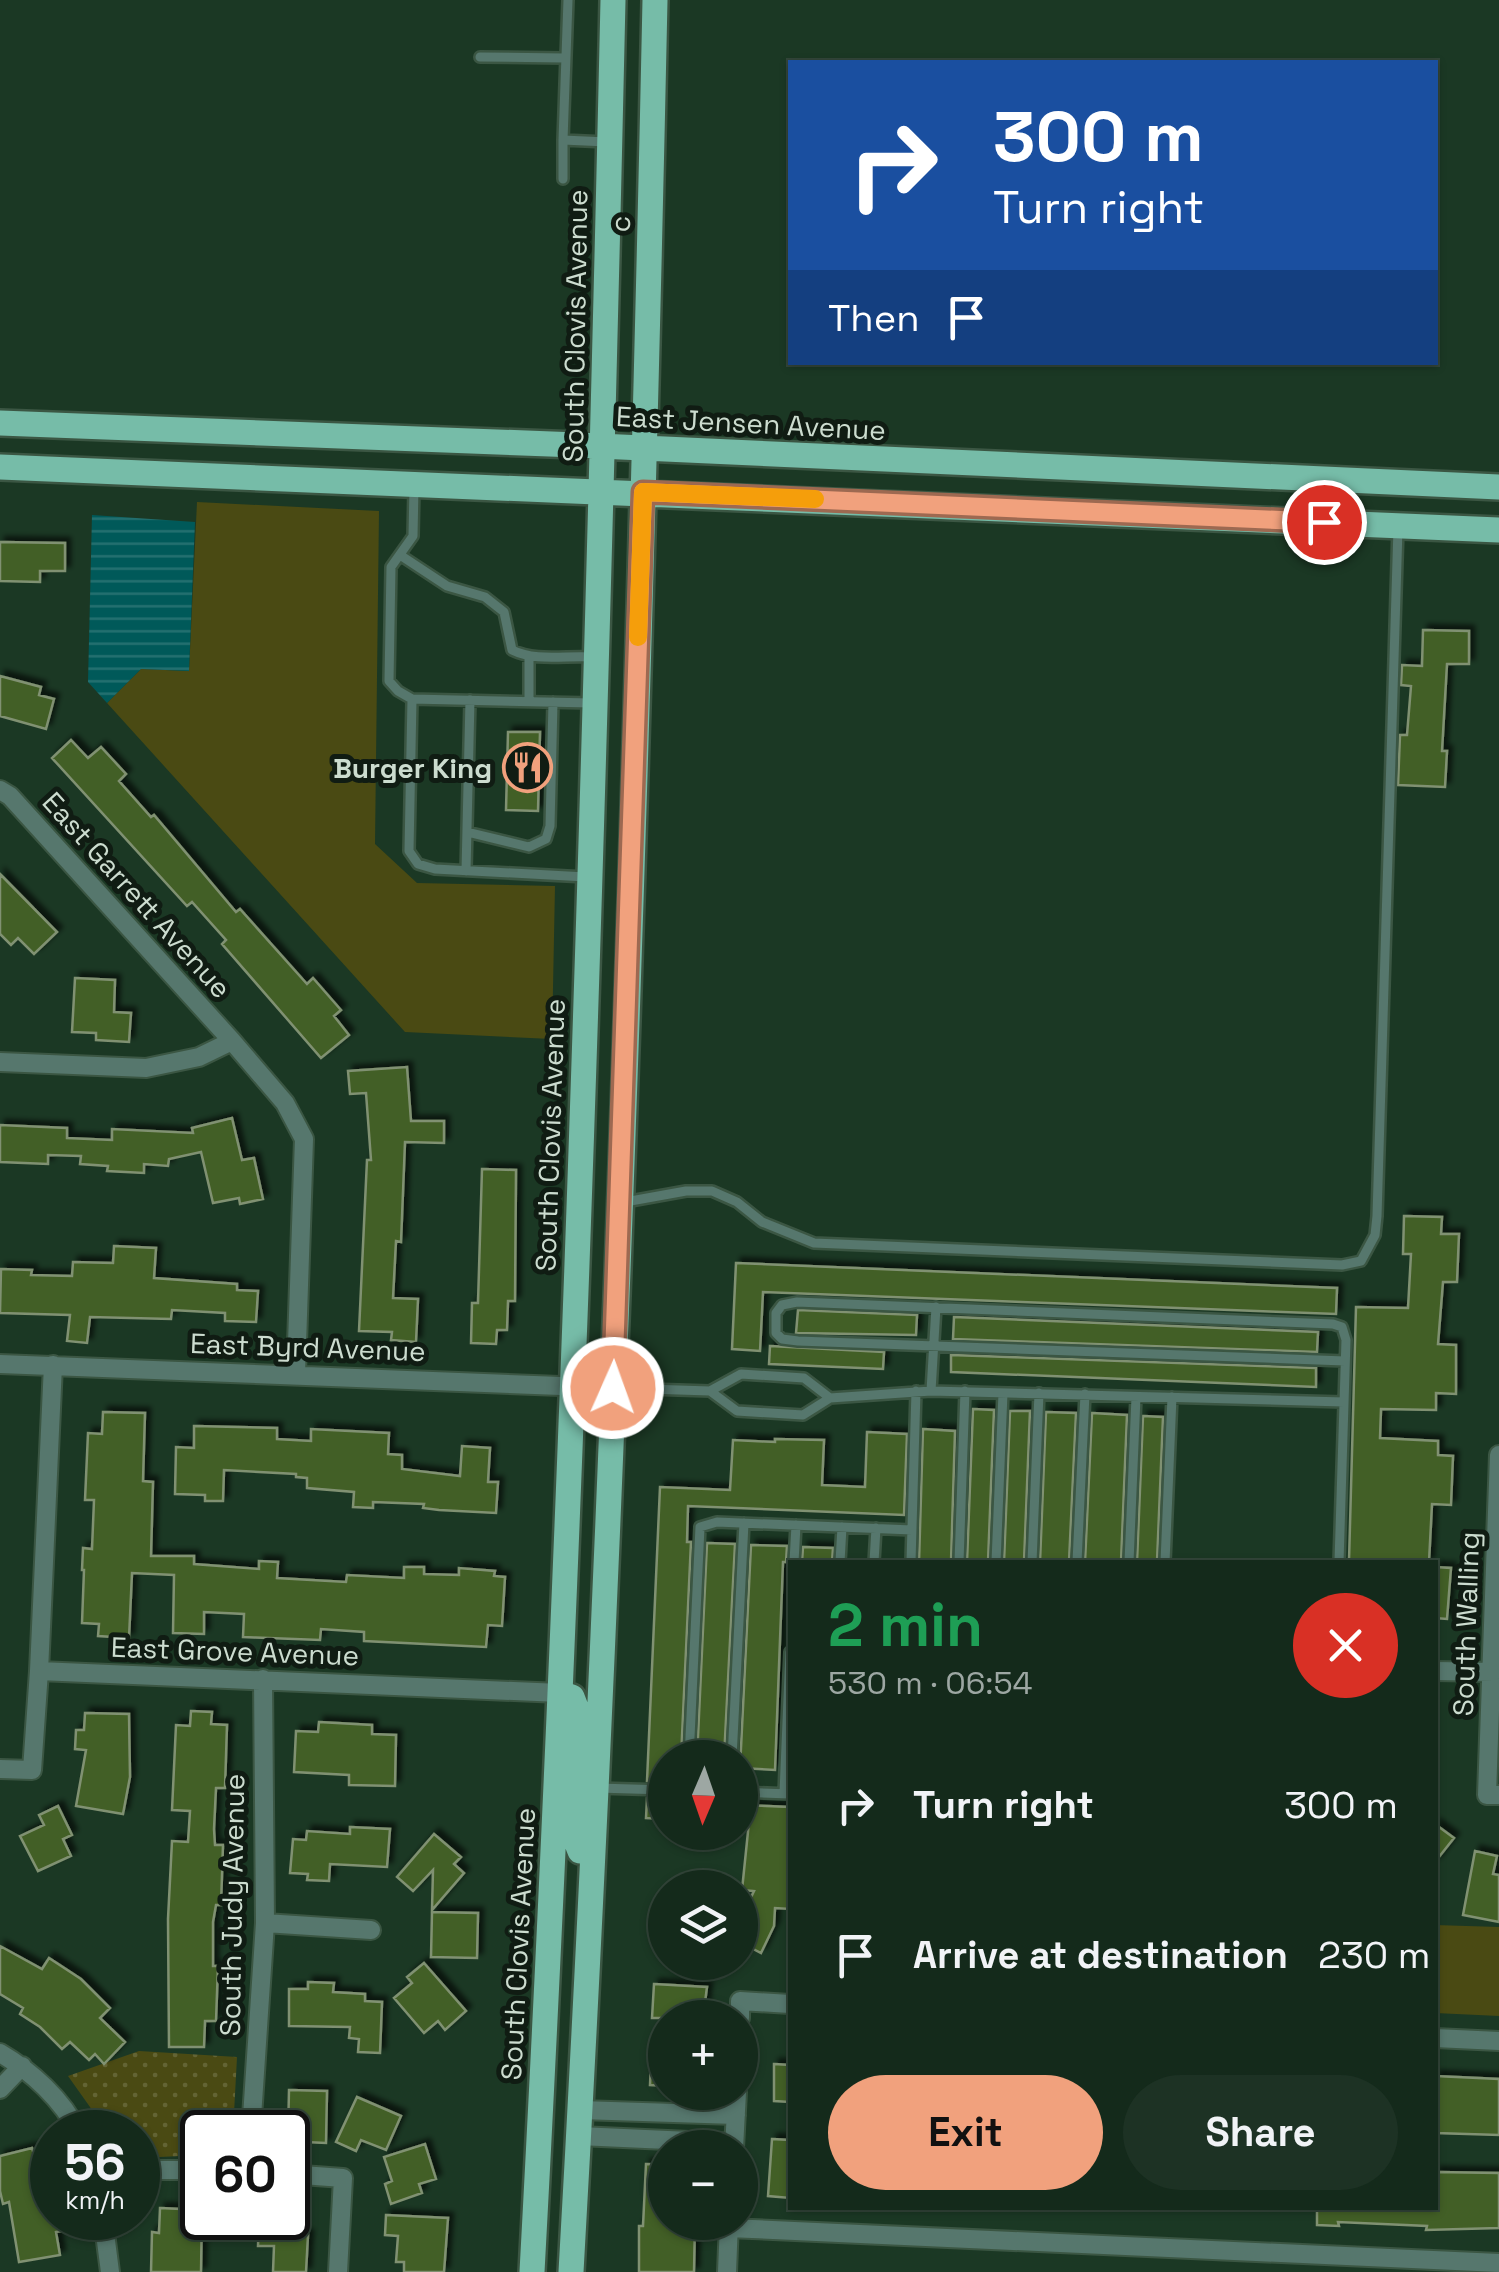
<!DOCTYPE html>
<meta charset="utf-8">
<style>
body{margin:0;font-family:"Space Grotesk",sans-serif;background:#1d3224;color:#f1f3f6;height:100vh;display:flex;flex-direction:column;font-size:38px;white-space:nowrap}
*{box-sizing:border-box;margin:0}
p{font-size:32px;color:#9da7a3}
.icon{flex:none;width:55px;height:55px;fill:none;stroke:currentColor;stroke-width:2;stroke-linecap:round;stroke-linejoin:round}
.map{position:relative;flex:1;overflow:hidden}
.details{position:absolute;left:788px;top:1560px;width:650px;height:650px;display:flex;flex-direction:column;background:#142a1b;border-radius:0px;box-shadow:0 2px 8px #0004,0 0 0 2px #33463a}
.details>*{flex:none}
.banner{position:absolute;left:788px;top:60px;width:650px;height:305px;border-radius:0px;box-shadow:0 2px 8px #0004,0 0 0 2px #33463a;background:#1a4fa0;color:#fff;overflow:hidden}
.needle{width:65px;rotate:182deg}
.tools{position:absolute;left:648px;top:1740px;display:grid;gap:20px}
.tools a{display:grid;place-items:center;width:110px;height:110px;border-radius:50%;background:#142a1b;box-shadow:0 2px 8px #0004,0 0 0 2px #33463a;font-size:50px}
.speed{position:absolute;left:30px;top:2110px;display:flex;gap:20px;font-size:50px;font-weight:700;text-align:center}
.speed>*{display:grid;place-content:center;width:130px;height:130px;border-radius:50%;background:#142a1b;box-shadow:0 2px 8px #0004,0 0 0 2px #33463a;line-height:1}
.speed small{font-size:25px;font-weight:400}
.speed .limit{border:5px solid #111;border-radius:15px;background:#fff;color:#111}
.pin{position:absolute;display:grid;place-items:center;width:85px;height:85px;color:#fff;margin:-42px;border:5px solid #fff;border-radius:50%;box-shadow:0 2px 10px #0007}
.me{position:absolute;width:110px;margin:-55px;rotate:2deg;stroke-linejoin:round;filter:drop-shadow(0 0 8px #0008)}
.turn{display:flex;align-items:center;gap:35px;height:210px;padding:0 40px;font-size:45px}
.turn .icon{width:130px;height:130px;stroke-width:2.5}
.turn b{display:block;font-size:70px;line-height:85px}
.then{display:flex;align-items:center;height:95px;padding:0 40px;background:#0003;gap:20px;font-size:38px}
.round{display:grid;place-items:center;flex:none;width:105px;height:105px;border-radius:52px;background:#1d3224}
.head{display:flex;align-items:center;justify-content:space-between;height:170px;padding:0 40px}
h1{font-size:60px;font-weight:700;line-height:75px;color:#1e9e55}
.button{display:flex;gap:20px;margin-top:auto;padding:20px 40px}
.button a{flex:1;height:115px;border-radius:60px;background:#f1a17d;color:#111;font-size:40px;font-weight:700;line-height:115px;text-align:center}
.button a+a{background:#1d3224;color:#f1f3f6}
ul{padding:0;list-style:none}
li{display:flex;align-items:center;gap:30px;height:150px;padding:0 40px}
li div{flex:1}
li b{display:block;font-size:38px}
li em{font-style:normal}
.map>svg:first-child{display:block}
</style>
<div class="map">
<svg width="1499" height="2272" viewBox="0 0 1499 2272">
<defs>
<pattern id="park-dots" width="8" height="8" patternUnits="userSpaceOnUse" patternTransform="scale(2.5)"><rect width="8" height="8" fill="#4a4a13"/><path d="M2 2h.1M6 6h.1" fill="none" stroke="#636434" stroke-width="1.8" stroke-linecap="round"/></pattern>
<pattern id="water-rules" width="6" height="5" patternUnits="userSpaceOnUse" patternTransform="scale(2.5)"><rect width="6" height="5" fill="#005959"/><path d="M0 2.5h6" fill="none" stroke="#247070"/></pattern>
<filter id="shadow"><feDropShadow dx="5" dy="-5" stdDeviation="2.5" flood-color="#0009"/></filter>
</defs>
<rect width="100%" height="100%" fill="#1b3824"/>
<path fill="#4a4a13" d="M 197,502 L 379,511 L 375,844 L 417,883 L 555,886 L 552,1039 L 405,1032 L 107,703 L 141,669 L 189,671 Z
M 1435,1925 L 1499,1927 L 1499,2016 L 1435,2013 Z"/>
<path fill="url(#park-dots)" d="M 139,2051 L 237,2057 L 233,2132 L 202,2132 L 202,2155 L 138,2158 L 138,2132 L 103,2132 L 90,2107 L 68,2076 Z"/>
<path fill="url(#water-rules)" d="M 92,515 L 195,522 L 189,671 L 141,669 L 107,703 L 88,682 Z"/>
<path fill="#435f25" stroke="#809172" stroke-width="2.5" filter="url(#shadow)" d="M 0,542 L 65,543 L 65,571 L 40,571 L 40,582 L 0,581 Z
M 1423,630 L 1469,631 L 1469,664 L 1447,664 L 1442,751 L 1447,751 L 1445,787 L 1398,785 L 1400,735 L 1407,735 L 1411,686 L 1401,685 L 1402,665 L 1422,666 Z
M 0,676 L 41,687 L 39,695 L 54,699 L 46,729 L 0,716 Z
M 508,732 L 540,732 L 538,811 L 506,810 Z
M 71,740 L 88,758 L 101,747 L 126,774 L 119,781 L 151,817 L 154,815 L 236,912 L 240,909 L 307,984 L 313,978 L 341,1010 L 334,1016 L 349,1035 L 321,1058 L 222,944 L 226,940 L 192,902 L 187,906 L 52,758 Z
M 0,874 L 57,932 L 34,954 L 18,938 L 11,945 L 0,934 Z
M 75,978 L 115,980 L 114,1012 L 131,1013 L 129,1042 L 96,1040 L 96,1033 L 72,1032 Z
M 407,1067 L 411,1121 L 444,1121 L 444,1143 L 405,1142 L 401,1242 L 396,1241 L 393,1298 L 418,1299 L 416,1342 L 391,1340 L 392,1332 L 359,1331 L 367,1160 L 371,1160 L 366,1093 L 350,1094 L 348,1071 Z
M 232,1118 L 242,1160 L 254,1158 L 263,1199 L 240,1204 L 239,1198 L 213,1203 L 201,1152 L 169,1159 L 168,1166 L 144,1164 L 144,1173 L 107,1171 L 108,1166 L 80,1164 L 81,1156 L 48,1155 L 48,1164 L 0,1162 L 0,1125 L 67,1128 L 67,1138 L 112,1140 L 112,1129 L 193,1133 L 192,1128 Z
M 482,1169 L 516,1170 L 515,1301 L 508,1301 L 507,1330 L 497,1330 L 496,1344 L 471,1343 L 472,1303 L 478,1303 Z
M 1404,1216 L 1442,1217 L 1441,1234 L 1459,1234 L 1457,1282 L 1443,1282 L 1438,1344 L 1456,1345 L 1456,1394 L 1436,1393 L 1436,1410 L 1381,1409 L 1380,1438 L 1438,1441 L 1438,1455 L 1453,1456 L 1451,1505 L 1432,1504 L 1429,1562 L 1349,1561 L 1356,1307 L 1408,1308 L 1411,1254 L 1403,1254 Z
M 114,1246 L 156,1248 L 154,1278 L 237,1284 L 237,1290 L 258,1291 L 256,1322 L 225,1321 L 225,1313 L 172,1310 L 171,1319 L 90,1317 L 87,1343 L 67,1341 L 70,1315 L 0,1313 L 1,1269 L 32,1270 L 31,1275 L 72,1276 L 73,1262 L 113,1263 Z
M 736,1263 L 1337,1288 L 1336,1314 L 763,1292 L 760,1351 L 732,1349 Z
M 798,1310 L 917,1315 L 916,1335 L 796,1333 Z
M 954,1317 L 1318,1332 L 1317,1352 L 953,1339 Z
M 770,1346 L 884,1352 L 883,1369 L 769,1364 Z
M 951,1355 L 1316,1368 L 1316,1387 L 951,1372 Z
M 973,1409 L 994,1410 L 988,1562 L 967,1562 Z
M 1010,1411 L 1030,1411 L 1024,1562 L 1004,1562 Z
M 103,1412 L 145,1413 L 143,1481 L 153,1482 L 151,1556 L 194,1556 L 194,1564 L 259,1569 L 259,1561 L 278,1562 L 277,1578 L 346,1582 L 347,1575 L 404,1578 L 404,1567 L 424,1567 L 424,1574 L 459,1575 L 459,1568 L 495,1571 L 494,1576 L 505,1577 L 502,1626 L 488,1625 L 486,1647 L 364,1641 L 364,1632 L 321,1629 L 320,1640 L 243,1637 L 244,1614 L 204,1612 L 204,1634 L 173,1633 L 174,1575 L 132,1573 L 129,1638 L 98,1636 L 99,1624 L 82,1623 L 84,1570 L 82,1570 L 83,1548 L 92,1549 L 94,1500 L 85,1500 L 88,1433 L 102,1434 Z
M 1046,1412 L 1076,1413 L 1069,1562 L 1040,1562 Z
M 1092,1413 L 1127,1415 L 1121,1562 L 1085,1562 Z
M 1143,1416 L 1163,1417 L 1157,1562 L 1137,1562 Z
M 194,1426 L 277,1428 L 277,1439 L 311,1441 L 311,1429 L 389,1433 L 388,1454 L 402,1455 L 402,1469 L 460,1476 L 462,1446 L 490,1448 L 488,1482 L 498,1482 L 496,1513 L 439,1510 L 423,1508 L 424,1504 L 373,1502 L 373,1508 L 353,1507 L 354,1492 L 307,1488 L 307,1478 L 296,1477 L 296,1474 L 224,1470 L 223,1501 L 205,1501 L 205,1495 L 175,1494 L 176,1447 L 194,1448 Z
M 923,1429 L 955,1431 L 951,1562 L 919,1562 Z
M 867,1432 L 907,1434 L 904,1515 L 688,1506 L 687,1542 L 691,1542 L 681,1758 L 665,1758 L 665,1782 L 647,1781 L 660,1487 L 730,1490 L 733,1440 L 775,1442 L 775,1439 L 824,1440 L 822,1485 L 865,1487 Z
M 707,1543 L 735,1544 L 724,1758 L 697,1758 Z
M 751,1545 L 787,1546 L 786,1562 L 783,1562 L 775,1770 L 740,1768 Z
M 803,1547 L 833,1548 L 832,1562 L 802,1562 Z
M 1435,1567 L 1451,1568 L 1447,1619 L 1435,1618 Z
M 191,1711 L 212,1712 L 211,1724 L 227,1725 L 225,1788 L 216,1788 L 214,1829 L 215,1845 L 223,1845 L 221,1905 L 216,1905 L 213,1922 L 213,1966 L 218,1966 L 216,2021 L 205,2021 L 204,2047 L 169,2047 L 168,1919 L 172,1841 L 188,1842 L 190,1811 L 172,1810 L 176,1725 L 190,1726 Z
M 85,1713 L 129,1714 L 130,1777 L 123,1814 L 76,1806 L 86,1750 L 75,1749 L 76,1730 L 84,1730 Z
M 319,1722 L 372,1725 L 372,1734 L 396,1735 L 395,1786 L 349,1785 L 349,1775 L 294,1772 L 296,1731 L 318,1732 Z
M 647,1798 L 665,1798 L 665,1819 L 646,1818 Z
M 740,1805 L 790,1807 L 790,1909 L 775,1908 L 774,1926 L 761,1953 L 740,1942 L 740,1920 L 754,1891 L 742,1890 L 749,1822 L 740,1822 Z
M 58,1806 L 72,1835 L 63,1839 L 71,1856 L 38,1871 L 20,1836 L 44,1825 L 39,1815 Z
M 1435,1824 L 1454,1838 L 1435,1862 Z
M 350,1827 L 390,1829 L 387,1867 L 330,1864 L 329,1881 L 307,1880 L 308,1874 L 290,1873 L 293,1839 L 306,1840 L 307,1831 L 350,1834 Z
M 434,1834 L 461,1857 L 454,1864 L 464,1873 L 432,1910 L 433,1870 L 413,1891 L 397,1877 Z
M 1475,1851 L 1497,1856 L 1493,1874 L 1499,1875 L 1499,1922 L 1463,1915 Z
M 432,1912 L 478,1913 L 477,1958 L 431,1957 Z
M 0,1946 L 42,1969 L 49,1958 L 81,1979 L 110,2008 L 100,2018 L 125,2042 L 104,2064 L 95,2054 L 89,2060 L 70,2042 L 62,2049 L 40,2027 L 20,2014 L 23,2008 L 0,1994 Z
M 424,1963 L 466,2011 L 445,2030 L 438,2021 L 424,2033 L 394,1998 L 412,1983 L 407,1977 Z
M 308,1982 L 334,1983 L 333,1992 L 365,1994 L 365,2001 L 382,2002 L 380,2053 L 358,2052 L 359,2039 L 349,2038 L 350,2027 L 289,2026 L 289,1989 L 308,1989 Z
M 654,1984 L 707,1987 L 703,2018 L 652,2018 Z
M 652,2037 L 665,2037 L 665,2086 L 650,2085 Z
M 774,2064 L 790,2065 L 790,2102 L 774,2101 Z
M 1435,2076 L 1499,2079 L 1499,2135 L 1435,2133 Z
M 289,2090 L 327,2091 L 326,2143 L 305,2142 L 305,2137 L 288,2136 Z
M 357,2097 L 401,2116 L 386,2150 L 361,2140 L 356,2151 L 336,2142 Z
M 772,2139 L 790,2140 L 790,2198 L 768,2196 Z
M 425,2144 L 436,2179 L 419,2184 L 422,2193 L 391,2204 L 385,2184 L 392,2181 L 384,2157 Z
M 32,2148 L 39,2170 L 46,2168 L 52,2190 L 52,2218 L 88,2218 L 89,2226 L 56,2232 L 60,2255 L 19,2262 L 9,2202 L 3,2204 L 0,2191 L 0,2156 Z
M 646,2164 L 665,2165 L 665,2222 L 695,2222 L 694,2272 L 639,2272 L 639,2226 L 643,2226 Z
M 1435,2172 L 1499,2173 L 1499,2228 L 1426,2230 L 1427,2226 L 1338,2222 L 1339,2226 L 1317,2225 L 1317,2208 L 1435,2208 Z
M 160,2208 L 202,2210 L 201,2272 L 151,2272 L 152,2232 L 159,2233 Z
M 386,2215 L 448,2218 L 444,2272 L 404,2272 L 404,2262 L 396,2262 L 398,2236 L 385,2235 Z
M 259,2218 L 301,2218 L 301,2235 L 308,2235 L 306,2272 L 273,2272 L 274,2246 L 258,2246 Z"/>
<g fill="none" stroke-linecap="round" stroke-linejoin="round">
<defs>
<path id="service" d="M 568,0 L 563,140 L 607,142
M 480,57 L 564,58
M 563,179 L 563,140
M 414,488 L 413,536 L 391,567 L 389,681 L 398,691 L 412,699 L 592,703
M 400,555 L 447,586 L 485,597 L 504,612 L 512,650 C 536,662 566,655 593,657
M 529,659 L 529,701
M 412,699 L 409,851 L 418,864 L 435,869 L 586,877
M 467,832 L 529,847 L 546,839 L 550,826 L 553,702
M 466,871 L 470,700
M 625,1202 L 686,1191 L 712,1191 L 737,1202 L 762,1222 L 814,1243 L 1342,1265 L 1361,1261 L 1375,1235 L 1377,1216 L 1398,528
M 616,1388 L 710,1391 L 741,1374 L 804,1378 L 830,1398
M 710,1391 L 737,1411 L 803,1415 L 830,1398 L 931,1391 L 1344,1402
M 931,1391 L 936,1307
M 794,1562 L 796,1525
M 840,1562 L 842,1527
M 874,1562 L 876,1528
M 911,1562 L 916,1391
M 959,1562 L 965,1391
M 996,1562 L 1003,1393
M 1032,1562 L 1039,1393
M 1077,1562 L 1085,1394
M 1129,1562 L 1136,1397
M 1165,1562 L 1172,1397
M 1339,1562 L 1346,1340 L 1342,1327 L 1333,1324 L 797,1302 L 782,1305 L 776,1313 L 776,1333 L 782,1339 L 798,1341 L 1345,1361
M 689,1758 L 700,1527 L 717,1522 L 912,1530
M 732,1758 L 744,1523
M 598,1788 L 665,1790
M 740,1792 L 790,1794
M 784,1793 L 790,1652"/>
<path id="minor" d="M 0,790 L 10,796 L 232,1041 L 285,1103 L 304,1139 L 296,1373
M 0,1062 L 146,1068 L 199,1057 L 232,1041
M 0,1364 L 613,1388
M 1499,1455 L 1487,1795 L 1499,1795
M 39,1671 L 53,1365
M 1435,1671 L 1493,1672
M 0,1769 L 32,1770 L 39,1671 L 560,1693
M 265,1923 L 371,1930
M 740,2018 L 740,2001 L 790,2004
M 1435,2038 L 1499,2041
M 0,2053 C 31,2071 63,2100 78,2132
M 0,2089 L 22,2066
M 580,2110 L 736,2115
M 251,2132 L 265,1923 L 263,1679
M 579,2136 L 734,2143
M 734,2148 L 737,2092
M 138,2170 L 202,2170
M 288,2174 L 343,2178 L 338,2272
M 103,2218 L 110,2272
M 729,2228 L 1499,2263
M 727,2272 L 729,2222"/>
<path id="primary" d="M 0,423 L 577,445 L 1499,487
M 0,467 L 1499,530
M 560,1693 L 572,1697 L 579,1715 L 576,1841 L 580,1851
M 532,2272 C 573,1515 596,758 613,0
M 571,2272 C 614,1515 639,758 655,0"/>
</defs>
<use href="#service" stroke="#3b5643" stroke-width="14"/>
<use href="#minor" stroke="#3b5643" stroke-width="22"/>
<use href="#primary" stroke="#3b5643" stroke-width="30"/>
<use href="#service" stroke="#56776d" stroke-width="9"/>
<use href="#minor" stroke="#56776d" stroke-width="18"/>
<use href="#primary" stroke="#76bca8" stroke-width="25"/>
</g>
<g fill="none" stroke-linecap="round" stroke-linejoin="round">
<defs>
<path id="route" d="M 613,1388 L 643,492 L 1324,522"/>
</defs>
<use href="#route" stroke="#9d6951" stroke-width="25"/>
<use href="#route" stroke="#f1a17d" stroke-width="18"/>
<path stroke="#f59e0b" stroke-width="18" d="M 638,637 L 643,492 L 815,499"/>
</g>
<defs>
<symbol id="restaurant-ring" viewBox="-11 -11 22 22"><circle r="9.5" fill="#101c13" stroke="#f1a17d" stroke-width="1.5"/><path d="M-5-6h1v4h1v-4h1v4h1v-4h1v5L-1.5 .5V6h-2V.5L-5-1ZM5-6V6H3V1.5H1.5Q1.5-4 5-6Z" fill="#f1a17d"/></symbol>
</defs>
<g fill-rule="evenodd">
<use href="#restaurant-ring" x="500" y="740" width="55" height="55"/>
</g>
<g text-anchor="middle" stroke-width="10" stroke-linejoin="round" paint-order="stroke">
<g font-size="28" fill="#ccdccf" stroke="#101c13">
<text transform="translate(620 224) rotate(-89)" y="10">c</text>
<text transform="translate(575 326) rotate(-89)" y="10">South Clovis Avenue</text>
<text transform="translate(751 423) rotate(3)" y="10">East Jensen Avenue</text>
<text transform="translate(137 895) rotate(48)" y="10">East Garrett Avenue</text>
<text transform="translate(550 1135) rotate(-88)" y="10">South Clovis Avenue</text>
<text transform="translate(308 1347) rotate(2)" y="10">East Byrd Avenue</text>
<text transform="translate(1466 1624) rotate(-88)" y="10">South Walling</text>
<text transform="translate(235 1651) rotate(2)" y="10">East Grove Avenue</text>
<text transform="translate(232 1905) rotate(-89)" y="10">South Judy Avenue</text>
<text transform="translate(518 1944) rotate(-87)" y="10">South Clovis Avenue</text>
</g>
<g font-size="28" font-weight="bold" fill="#ccdccf" stroke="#101c13" text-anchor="end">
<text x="492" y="778">Burger King</text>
</g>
</g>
</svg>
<div class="tools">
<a><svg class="needle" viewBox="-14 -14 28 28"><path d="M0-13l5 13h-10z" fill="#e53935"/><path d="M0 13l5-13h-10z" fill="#9da7a3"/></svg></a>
<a><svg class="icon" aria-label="layers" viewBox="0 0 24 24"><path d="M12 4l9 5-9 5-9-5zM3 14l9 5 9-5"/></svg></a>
<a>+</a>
<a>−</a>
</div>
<div class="speed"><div>56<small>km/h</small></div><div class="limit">60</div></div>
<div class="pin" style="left:1324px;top:522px;background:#d93025"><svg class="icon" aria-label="arrive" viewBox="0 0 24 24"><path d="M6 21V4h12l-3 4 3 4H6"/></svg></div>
<svg class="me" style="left:613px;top:1388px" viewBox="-20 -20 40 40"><circle r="17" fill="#f1a17d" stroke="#fff" stroke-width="3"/><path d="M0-11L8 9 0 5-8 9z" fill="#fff"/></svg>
<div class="banner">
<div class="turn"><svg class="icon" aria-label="right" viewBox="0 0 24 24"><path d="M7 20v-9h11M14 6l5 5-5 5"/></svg><div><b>300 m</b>Turn right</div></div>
<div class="then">Then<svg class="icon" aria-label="arrive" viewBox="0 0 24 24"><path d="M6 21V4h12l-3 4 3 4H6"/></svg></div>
</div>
<section class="details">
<div class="head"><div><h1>2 min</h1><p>530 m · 06:54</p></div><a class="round" style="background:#d93025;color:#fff"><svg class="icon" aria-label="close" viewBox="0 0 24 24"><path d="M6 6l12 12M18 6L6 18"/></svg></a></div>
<ul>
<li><svg class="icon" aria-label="right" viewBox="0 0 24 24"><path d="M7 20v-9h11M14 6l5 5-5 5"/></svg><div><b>Turn right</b></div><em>300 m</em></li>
<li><svg class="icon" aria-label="arrive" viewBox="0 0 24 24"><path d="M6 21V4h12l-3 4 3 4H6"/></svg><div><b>Arrive at destination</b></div><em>230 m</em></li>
</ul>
<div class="button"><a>Exit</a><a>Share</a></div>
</section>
</div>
